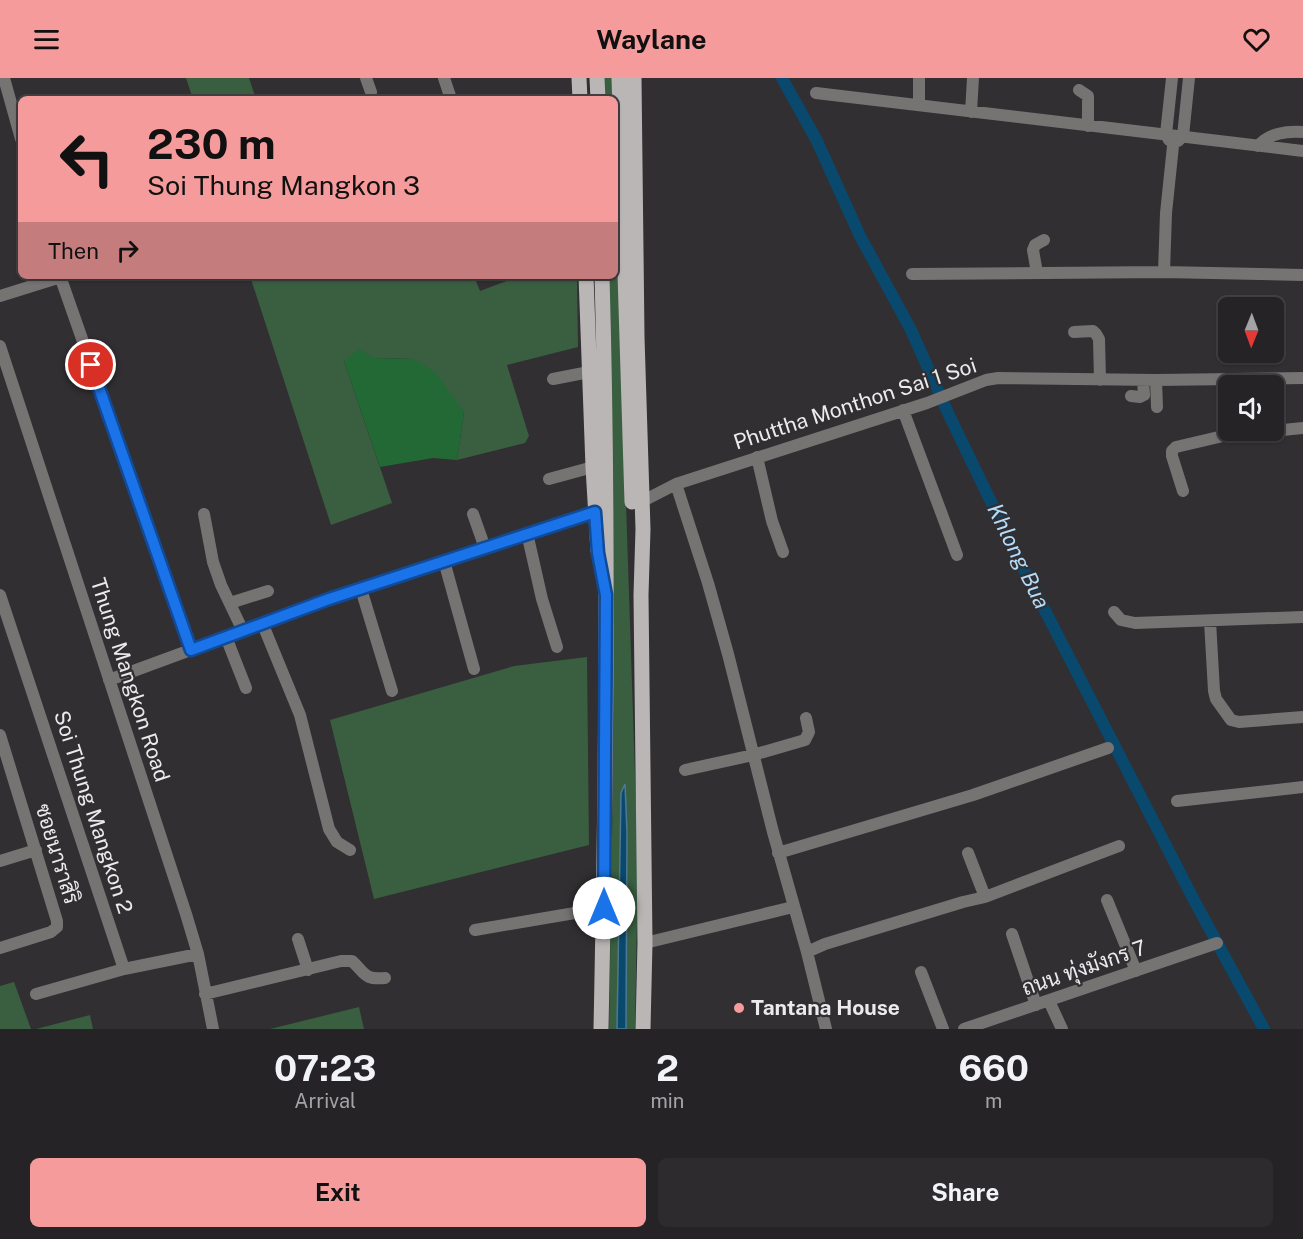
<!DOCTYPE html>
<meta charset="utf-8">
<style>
body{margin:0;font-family:"Public Sans",Sarabun,sans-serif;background:#2d2b2e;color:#f1f3f6;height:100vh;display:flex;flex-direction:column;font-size:22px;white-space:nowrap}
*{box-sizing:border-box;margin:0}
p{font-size:20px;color:#a3a4a7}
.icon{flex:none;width:33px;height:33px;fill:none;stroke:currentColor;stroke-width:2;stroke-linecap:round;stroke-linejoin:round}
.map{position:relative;height:951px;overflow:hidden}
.drawer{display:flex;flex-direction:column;background:#252326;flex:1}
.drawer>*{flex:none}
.hud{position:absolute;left:18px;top:18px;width:600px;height:183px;border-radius:9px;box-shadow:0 2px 4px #0004,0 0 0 2px #424043;background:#f59b9b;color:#111;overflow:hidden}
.needle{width:39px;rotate:181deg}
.controls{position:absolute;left:1218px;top:219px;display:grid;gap:12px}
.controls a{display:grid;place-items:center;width:66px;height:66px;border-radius:9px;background:#252326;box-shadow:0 2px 4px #0004,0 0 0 2px #424043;font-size:30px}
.pin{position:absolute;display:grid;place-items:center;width:51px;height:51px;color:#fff;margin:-26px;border:3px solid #fff;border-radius:50%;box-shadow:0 2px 6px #0007}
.me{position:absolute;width:66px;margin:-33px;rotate:0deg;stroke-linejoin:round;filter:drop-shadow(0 0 4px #0008)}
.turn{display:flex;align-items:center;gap:21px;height:126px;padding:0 30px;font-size:27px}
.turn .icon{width:78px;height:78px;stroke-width:2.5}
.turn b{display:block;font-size:42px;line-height:51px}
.then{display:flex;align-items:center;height:57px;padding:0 30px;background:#0003;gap:12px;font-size:22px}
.eta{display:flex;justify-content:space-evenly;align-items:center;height:102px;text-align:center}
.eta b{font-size:36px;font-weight:700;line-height:42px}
.cta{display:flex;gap:12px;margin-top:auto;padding:12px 30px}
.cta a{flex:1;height:69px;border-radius:9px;background:#f59b9b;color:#111;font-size:24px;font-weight:700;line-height:69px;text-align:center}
.cta a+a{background:#2d2b2e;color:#f1f3f6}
header{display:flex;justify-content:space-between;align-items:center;height:78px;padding:0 30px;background:#f59b9b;color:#111;font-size:27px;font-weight:700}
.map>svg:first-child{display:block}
</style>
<header><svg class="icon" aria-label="menu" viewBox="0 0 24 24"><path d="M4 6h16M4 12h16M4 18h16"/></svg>Waylane<svg class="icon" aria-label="heart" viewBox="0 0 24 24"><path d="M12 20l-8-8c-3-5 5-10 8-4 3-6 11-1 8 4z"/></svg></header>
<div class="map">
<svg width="1303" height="951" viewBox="0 0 1303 951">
<rect width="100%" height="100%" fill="#312f32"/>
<path fill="#395e40" d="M 186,0 L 249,0 L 256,21 L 193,21 Z
M 590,0 L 626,0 L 626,425 L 638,787 L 635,951 L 626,951 L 627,755 L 625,708 L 621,715 L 617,951 L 609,951 L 613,695 L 612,347 L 603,198 L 615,198 L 615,21 L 591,21 Z
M 250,198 L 474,198 L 480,213 L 520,198 L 577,198 L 578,269 L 507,287 L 529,358 L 525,365 L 457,382 L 464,334 L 413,281 L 374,280 L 344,283 L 392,425 L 331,447 Z
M 587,579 L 589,767 L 374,821 L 330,642 L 514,588 Z
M 14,904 L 31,951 L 0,951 L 0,908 Z
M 359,929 L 364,951 L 270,951 Z
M 90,937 L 93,951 L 36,951 Z"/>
<path fill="#236936" d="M 359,271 L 374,280 L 413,281 L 435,294 L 464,334 L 457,382 L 433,380 L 380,389 L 344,283 Z"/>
<path fill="#09496e" stroke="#4d7994" stroke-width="1.5" d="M 625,706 L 627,755 L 626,951 L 617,951 L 621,715 Z"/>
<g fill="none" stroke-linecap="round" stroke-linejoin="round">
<path stroke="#09496e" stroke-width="12" d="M 782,0 L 817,63 L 860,158 L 911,252 L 949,337 L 1020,484 L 1195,824 L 1264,951"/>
<path stroke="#767373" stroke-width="12" d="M 4,0 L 21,61
M 366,0 L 371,14
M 444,0 L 451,21
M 919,0 L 919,27
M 1079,12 L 1088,18 L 1088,48
M 816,15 L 1303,73
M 971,34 L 973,0
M 1169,62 L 1166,56 L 1172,0
M 1178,63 L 1183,58 L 1189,0
M 1258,68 C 1270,55 1286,53 1303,54
M 1164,194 L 1166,135 L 1173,68
M 1037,195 L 1033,172 L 1035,167 L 1044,162
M 912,196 L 1164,194 L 1303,197
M 60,198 L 191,572
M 0,218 L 64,198
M 1074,254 L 1093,253 L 1096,256 L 1099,261 L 1100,302
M 0,268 L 186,836 L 198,876 L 213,951
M 553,301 L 589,294
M 1156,302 L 1157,329
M 1131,318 L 1140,319 L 1144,317 L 1143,302
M 903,332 L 957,477
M 757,379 L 772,443 L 783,474
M 549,401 L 593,389
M 676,406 L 708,505 L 728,576 L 773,754 L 807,874 L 826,951
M 1183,413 L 1172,378 L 1172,373 L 1176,369 L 1223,358 L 1303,350
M 643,423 L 676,406 L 927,325 L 986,302 L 998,300 L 1156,302 L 1303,300
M 204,436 L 213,484 L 221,507 L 243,553
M 473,436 L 485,470
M 527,455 L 542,521 L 557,569
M 444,483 L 474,591
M 361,511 L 392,613
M 0,517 L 124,891 L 198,876
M 230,525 L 268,513
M 1114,534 L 1121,542 L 1135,545 L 1303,539
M 1210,543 L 1214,613 L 1216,621 L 1231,642 L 1239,644 L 1303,639
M 263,547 L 300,637 L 329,751 L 337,764 L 350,772
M 226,559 L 246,610
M 109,602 L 329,521 L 595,434
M 0,657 L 57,843 L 57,849 L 51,854 L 0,870
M 685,692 L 753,677 L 805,662 L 809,654 L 806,640
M 1177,723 L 1303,709
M 778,775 L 973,717 L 1108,670
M 968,775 L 985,819
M 0,783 L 36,772
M 1107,822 L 1136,893
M 475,852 L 604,830
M 1012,856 L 1036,927
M 298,861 L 308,892
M 645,865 L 793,829
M 807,874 L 825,866 L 963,824 L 985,819 L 1119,768
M 921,894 L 943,951
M 36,916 L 124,891
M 205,916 L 341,883 L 352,883 C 366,896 364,902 385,900
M 1049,923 L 1062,951
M 964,951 L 1217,865"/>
<path stroke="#bbb6b6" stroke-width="15" d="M 579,0 L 580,21
M 597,0 L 598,21
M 619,0 L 632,424
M 634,0 L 637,259 L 643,451 L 641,517 L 645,865 L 643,951
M 586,198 L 593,389 L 598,473
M 601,951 C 606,700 609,449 602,198"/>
</g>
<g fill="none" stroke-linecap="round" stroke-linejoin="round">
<defs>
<path id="route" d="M 91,287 L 191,572 L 329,521 L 595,434 L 598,475 L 606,517 L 604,830"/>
</defs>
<use href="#route" stroke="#114b97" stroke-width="15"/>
<use href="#route" stroke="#1a73e8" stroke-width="10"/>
</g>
<circle fill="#f59b9b" stroke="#312f32" stroke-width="2" cx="739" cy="930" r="6"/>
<g text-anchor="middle" stroke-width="4.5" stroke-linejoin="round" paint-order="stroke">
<g font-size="21" fill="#ebeaed" stroke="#312f32">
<text transform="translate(855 326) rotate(-18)" y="7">Phuttha Monthon Sai 1 Soi</text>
<text transform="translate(130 602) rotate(72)" y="7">Thung Mangkon Road</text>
<text transform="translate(93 734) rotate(72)" y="7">Soi Thung Mangkon 2</text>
<text transform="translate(57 776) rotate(73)" y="7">ซอยนาราสิริ</text>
<text transform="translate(1084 890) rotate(-19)" y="7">ถนน ทุ่งมังกร 7</text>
</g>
<g font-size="21" font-weight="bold" fill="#ebeaed" stroke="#312f32" text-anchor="start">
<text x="751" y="937">Tantana House</text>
</g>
<g font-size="22" font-style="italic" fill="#b6dbf7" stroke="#312f32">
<text transform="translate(1019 478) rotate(64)" y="8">Khlong Bua</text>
</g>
</g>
</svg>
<div class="controls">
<a><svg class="needle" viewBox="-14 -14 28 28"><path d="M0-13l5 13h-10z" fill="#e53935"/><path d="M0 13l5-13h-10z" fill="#a3a4a7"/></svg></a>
<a><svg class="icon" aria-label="sound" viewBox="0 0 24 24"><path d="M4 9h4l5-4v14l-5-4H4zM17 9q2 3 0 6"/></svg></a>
</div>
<div class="pin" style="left:91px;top:287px;background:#d93025"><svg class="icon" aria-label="arrive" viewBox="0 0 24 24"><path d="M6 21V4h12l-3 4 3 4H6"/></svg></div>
<svg class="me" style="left:604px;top:830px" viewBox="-20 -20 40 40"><circle r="19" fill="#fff"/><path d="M0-13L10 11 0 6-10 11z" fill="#1a73e8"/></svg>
<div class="hud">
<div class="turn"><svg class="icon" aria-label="left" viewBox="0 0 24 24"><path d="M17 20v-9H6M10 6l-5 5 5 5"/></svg><div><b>230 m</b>Soi Thung Mangkon 3</div></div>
<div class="then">Then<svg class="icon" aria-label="right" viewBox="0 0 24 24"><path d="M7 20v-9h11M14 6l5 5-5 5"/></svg></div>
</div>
</div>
<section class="drawer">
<div class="eta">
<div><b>07:23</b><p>Arrival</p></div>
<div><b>2</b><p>min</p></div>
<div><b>660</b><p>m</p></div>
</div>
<div class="cta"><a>Exit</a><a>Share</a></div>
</section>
